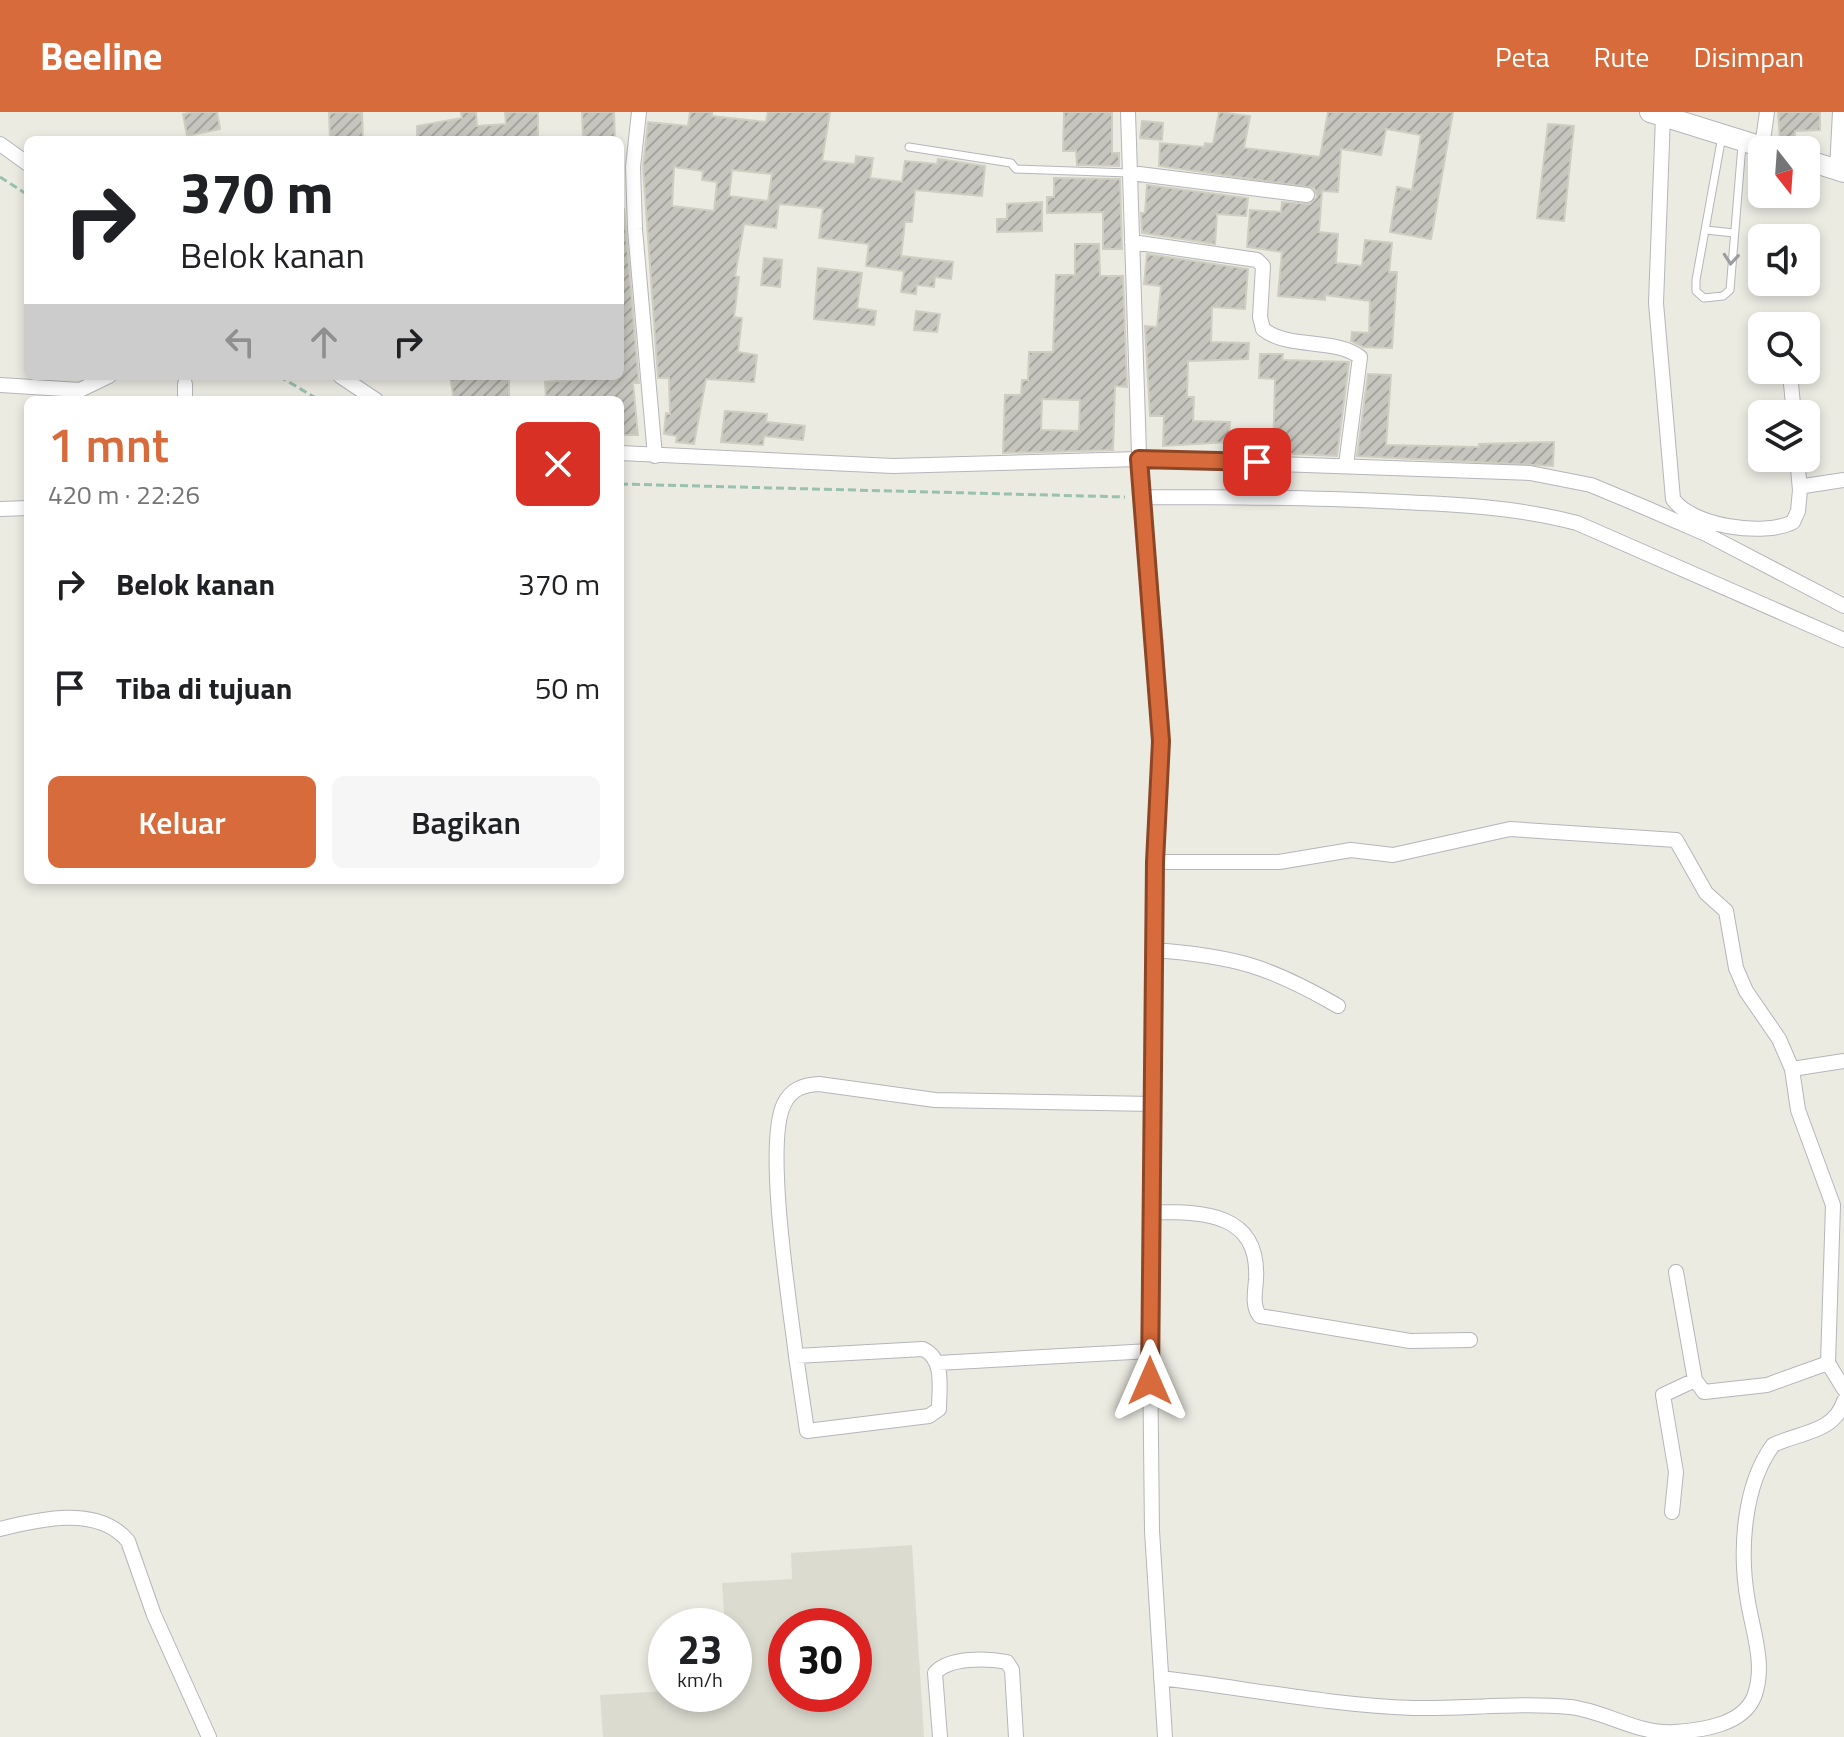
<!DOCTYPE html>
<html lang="id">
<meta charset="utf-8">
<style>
body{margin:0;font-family:"Titillium Web",sans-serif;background:#f6f6f6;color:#202124;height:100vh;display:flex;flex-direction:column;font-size:30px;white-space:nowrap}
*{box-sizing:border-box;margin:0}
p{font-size:26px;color:#757577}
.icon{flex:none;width:44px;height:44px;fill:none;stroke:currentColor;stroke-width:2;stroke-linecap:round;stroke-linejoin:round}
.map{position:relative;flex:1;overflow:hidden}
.side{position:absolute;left:24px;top:284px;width:600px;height:488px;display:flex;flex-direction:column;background:#fff;border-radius:12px;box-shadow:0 4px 12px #0003}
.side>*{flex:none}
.top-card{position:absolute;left:24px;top:24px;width:600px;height:244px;border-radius:12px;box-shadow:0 4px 12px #0003;background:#fff;color:#202124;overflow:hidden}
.needle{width:52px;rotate:163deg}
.buttons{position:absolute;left:1748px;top:24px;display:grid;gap:16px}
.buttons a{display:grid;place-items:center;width:72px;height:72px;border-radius:12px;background:#fff;box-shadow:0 4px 12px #0003;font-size:40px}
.speed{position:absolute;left:648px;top:1496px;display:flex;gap:16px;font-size:40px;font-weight:700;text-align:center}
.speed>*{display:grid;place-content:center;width:104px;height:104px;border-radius:50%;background:#fff;box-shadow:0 4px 12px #0003;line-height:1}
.speed small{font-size:20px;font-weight:400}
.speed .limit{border:12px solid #d22;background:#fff;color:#111}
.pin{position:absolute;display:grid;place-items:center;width:68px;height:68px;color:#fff;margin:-34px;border-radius:16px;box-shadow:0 4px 12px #0006}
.me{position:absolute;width:88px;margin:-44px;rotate:0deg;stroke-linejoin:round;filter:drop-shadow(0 0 6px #0008)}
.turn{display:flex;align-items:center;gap:28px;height:168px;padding:0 24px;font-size:36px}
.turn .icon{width:104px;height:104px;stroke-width:2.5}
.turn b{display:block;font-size:56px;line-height:68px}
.lanes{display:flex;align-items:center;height:76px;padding:0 24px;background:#0003;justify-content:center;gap:40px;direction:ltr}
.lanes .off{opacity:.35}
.round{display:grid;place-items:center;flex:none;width:84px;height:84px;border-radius:12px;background:#f6f6f6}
.headline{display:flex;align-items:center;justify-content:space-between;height:136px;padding:0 24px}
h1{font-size:48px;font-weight:600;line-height:60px;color:#d86b3b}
.action{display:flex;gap:16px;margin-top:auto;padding:16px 24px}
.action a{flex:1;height:92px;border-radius:12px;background:#d86b3b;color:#fff;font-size:32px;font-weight:600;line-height:92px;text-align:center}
.action a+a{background:#f6f6f6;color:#202124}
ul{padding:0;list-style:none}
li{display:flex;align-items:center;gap:24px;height:104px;padding:0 24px}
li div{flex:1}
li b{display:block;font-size:30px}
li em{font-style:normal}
header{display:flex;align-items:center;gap:48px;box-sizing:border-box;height:112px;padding:0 40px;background:#d86b3b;color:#fff}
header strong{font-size:38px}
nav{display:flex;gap:44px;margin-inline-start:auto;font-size:28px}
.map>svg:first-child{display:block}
</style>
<header>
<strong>Beeline</strong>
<nav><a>Peta</a><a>Rute</a><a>Disimpan</a></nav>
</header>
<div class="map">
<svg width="1844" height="1625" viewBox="0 0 1844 1625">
<defs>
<pattern id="building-hatch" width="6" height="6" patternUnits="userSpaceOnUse" patternTransform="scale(2)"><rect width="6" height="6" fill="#c7c6be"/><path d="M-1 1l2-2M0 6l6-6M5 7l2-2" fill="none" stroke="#a5a49e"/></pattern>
</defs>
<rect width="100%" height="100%" fill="#ebebe2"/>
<path fill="#dbdbd0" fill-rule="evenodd" d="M 912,1433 L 924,1625 L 603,1625 L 600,1583 L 666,1579 L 666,1582 L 734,1582 L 734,1514 L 725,1514 L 722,1471 L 792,1467 L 791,1441 ZM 854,1514 L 854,1582 L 786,1582 L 786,1514 Z"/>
<path fill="url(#building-hatch)" stroke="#cfcec1" stroke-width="2" fill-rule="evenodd" d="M 195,0 L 217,0 L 220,17 L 187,24 L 183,2 Z
M 341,0 L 362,1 L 363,28 L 330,28 L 329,1 Z
M 461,0 L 476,0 L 477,14 L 506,12 L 505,0 L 538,1 L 538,27 L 417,28 L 417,14 L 462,6 Z
M 582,0 L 614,0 L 615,28 L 583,28 Z
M 690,0 L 712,0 L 712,4 L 766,10 L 768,0 L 830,0 L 822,49 L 855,52 L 856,44 L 873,46 L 870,66 L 902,70 L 905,49 L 937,52 L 938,47 L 985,54 L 982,84 L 915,78 L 912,110 L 905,110 L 901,144 L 953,150 L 951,167 L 935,165 L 934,175 L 917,173 L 916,182 L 901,180 L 904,159 L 866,154 L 869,132 L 819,126 L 823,96 L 779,92 L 776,116 L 744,112 L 735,164 L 739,165 L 734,205 L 742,206 L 738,240 L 757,243 L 754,270 L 706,267 L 694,332 L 676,330 L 677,324 L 664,322 L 666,301 L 670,302 L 669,266 L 658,266 L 643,55 L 648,10 L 688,14 ZM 674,55 L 703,59 L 702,68 L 717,70 L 714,99 L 672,94 ZM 732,58 L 772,62 L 768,89 L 729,84 Z
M 1064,0 L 1112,0 L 1112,41 L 1119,41 L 1119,54 L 1077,53 L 1076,39 L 1063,39 Z
M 1219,0 L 1250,4 L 1244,36 L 1320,45 L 1328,0 L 1453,0 L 1431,127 L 1390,120 L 1397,75 L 1412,78 L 1421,23 L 1386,17 L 1381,43 L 1341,37 L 1338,80 L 1322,79 L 1319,120 L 1338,122 L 1336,151 L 1362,154 L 1365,128 L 1392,131 L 1389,160 L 1397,160 L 1392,236 L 1363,235 L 1351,229 L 1352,220 L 1369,221 L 1370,189 L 1325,183 L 1325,188 L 1278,184 L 1282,140 L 1247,135 L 1250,98 L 1281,100 L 1282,90 L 1310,92 L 1317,85 L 1314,76 L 1159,54 L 1160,31 L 1204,35 L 1205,31 L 1213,32 Z
M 1778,0 L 1820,0 L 1820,18 L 1795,19 L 1795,28 L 1780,28 Z
M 1142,9 L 1163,11 L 1162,28 L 1140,26 Z
M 1548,12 L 1574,14 L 1564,109 L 1537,106 Z
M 1054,66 L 1120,67 L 1122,137 L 1103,137 L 1103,100 L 1047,101 L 1047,85 L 1054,85 Z
M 1147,73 L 1248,86 L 1246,104 L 1217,102 L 1215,132 L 1142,121 L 1141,101 L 1145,101 Z
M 1042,90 L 1042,119 L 997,120 L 997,107 L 1007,107 L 1007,92 Z
M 620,97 L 624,97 L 639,271 L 633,271 L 638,323 L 620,323 L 620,288 L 546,286 L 545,270 L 620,264 Z
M 1075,132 L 1099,132 L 1100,164 L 1123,164 L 1127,275 L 1115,274 L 1113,338 L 1003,341 L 1005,283 L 1021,283 L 1022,268 L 1028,268 L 1029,240 L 1053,240 L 1056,163 L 1075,163 ZM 1042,287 L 1080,288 L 1079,319 L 1041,318 Z
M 1147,142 L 1248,157 L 1245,197 L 1212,195 L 1211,230 L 1249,231 L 1248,247 L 1188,249 L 1187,285 L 1194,285 L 1193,309 L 1230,310 L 1229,330 L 1163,334 L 1164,304 L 1150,304 L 1145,214 L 1157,215 L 1161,174 L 1144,172 Z
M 764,146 L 782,148 L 780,175 L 761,173 Z
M 818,156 L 862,161 L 857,196 L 876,199 L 874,213 L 814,207 Z
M 916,199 L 940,202 L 937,220 L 914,218 Z
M 1260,242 L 1283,242 L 1282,248 L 1349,250 L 1337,344 L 1273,341 L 1275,267 L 1259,266 Z
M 1368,262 L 1391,263 L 1386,333 L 1479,335 L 1479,332 L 1554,330 L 1553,354 L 1357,344 Z
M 450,264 L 509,264 L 509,288 L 454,288 Z
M 725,299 L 767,302 L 766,310 L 805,314 L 803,328 L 764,324 L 763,333 L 721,330 Z"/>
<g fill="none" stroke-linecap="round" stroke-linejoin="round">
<defs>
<path id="lane" d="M 1722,24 L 1696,168 L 1696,179 L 1704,186 L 1723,184 L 1730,178 L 1742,33
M 909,35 L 1011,51 L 1016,57 L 1129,61
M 1706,118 L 1734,121"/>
<path id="street" d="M 639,0 L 633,55 L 635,117 L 655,344
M 1128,0 L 1140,373 L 1156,534 L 1161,629 L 1155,750 L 1150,1239 L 1152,1419 L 1165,1625
M 1663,4 L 1656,191 L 1673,387 C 1691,414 1764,425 1793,410 L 1798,399 L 1800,378 L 1804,374 L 1844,368
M 0,32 L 28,52
M 1762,35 L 1767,0
M 1837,58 L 1840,0
M 1131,61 L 1307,83
M 1132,130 L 1257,148 L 1263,154 L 1260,205 L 1263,217 C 1289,238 1333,225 1360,245 L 1346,353
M 340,264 L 376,288
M 185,272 L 185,288
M 1791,272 L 1794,302
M 0,273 L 80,278 L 109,264
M 620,341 L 893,354 L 1139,347 L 1530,361 L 1591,373 L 1646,396 L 1706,422 L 1844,494
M 1797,346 L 1800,378
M 1141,385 C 1222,385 1301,385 1382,389 C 1449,392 1512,394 1577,411 L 1844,528
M 0,397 L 28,396
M 1155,750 L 1279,750 L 1351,738 L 1393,743 L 1510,717 L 1676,728 L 1706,781 L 1726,799 L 1736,856 L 1746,879 L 1779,927 L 1792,957 L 1798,998 L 1833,1093 L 1828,1251 L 1844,1277
M 1154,838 C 1234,844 1269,854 1338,894
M 1792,957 L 1844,949
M 1152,1100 C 1203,1100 1260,1100 1256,1168 C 1255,1180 1252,1195 1260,1204 L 1410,1229 L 1470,1228
M 1676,1160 L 1695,1268 L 1704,1280 L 1767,1273 L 1828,1251
M 796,1244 L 807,1319 L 929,1304 L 939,1297 C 939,1277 945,1247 923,1237 L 796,1244 C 790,1193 764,1032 784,992 C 791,977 803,973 819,972 L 935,988 L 1153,992
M 938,1251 L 1150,1239
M 1672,1400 L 1676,1360 L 1663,1283 L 1695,1268
M 0,1417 C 39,1407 98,1393 128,1429 L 154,1503 L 209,1625
M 1161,1566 C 1245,1576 1329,1593 1413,1596 C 1465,1597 1518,1590 1570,1595 C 1606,1599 1638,1623 1675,1620 C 1703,1618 1742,1613 1754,1585 C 1766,1554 1753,1520 1748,1490 C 1739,1440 1743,1374 1773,1333 C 1800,1320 1834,1321 1844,1289
M 940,1625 L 935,1561 C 949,1545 987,1546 1007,1550 L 1012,1558 L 1016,1625"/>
<path id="secondary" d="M 1650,0 L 1772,38
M 1806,48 L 1844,60"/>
</defs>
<use href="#lane" stroke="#b4b6bb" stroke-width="9"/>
<use href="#street" stroke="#b4b6bb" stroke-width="16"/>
<use href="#secondary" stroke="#b5b6bd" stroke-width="22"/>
<path stroke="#9ac1ae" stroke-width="3" stroke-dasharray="8 4" stroke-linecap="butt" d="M 0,65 L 28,83
M 279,264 L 319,288
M 620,372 L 1125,385"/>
<use href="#lane" stroke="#fff" stroke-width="7"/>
<use href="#street" stroke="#fff" stroke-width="14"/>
<use href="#secondary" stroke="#fff" stroke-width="20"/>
</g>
<defs><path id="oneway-chevron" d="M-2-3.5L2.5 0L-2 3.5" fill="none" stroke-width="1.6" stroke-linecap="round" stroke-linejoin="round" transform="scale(2)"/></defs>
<use stroke="#9c9da0" href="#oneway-chevron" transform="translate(1731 147) rotate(95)"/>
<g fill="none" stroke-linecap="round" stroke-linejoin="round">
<defs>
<path id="route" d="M 1150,1269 L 1155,750 L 1161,629 L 1139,347 L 1257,350"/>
</defs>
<use href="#route" stroke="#8c4626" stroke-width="20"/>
<use href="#route" stroke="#d86b3b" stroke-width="14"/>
</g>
</svg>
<div class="buttons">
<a><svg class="needle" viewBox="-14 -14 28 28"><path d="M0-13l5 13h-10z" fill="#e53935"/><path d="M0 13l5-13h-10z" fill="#757577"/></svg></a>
<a><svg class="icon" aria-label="sound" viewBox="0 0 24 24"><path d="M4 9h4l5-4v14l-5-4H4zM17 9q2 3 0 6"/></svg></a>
<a><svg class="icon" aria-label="search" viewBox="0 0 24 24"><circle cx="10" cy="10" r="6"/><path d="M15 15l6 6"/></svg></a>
<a><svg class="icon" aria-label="layers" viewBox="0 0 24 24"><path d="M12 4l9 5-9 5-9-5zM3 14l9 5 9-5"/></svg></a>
</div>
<div class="speed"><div>23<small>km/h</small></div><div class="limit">30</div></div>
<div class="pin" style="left:1257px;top:350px;background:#d93025"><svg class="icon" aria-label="arrive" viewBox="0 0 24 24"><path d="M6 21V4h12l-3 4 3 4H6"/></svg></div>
<svg class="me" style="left:1150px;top:1269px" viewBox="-20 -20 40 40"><path d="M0-17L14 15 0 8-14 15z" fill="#d86b3b" stroke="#fff" stroke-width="4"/></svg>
<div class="top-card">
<div class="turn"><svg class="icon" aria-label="right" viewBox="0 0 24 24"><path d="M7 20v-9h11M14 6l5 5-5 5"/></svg><div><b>370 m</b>Belok kanan</div></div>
<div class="lanes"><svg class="icon off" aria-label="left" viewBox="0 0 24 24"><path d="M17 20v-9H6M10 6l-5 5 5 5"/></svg><svg class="icon off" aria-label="ahead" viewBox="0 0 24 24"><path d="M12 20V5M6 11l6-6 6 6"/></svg><svg class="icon" aria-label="right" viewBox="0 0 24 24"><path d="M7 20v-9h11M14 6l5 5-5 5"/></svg></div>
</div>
<section class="side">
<div class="headline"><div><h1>1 mnt</h1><p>420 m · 22:26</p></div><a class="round" style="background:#d93025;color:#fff"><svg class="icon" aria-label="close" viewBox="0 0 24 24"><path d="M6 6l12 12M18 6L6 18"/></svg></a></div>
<ul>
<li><svg class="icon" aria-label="right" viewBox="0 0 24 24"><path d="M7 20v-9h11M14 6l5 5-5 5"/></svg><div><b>Belok kanan</b></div><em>370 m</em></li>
<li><svg class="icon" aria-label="arrive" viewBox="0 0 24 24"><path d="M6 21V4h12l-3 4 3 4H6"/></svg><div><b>Tiba di tujuan</b></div><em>50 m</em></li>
</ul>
<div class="action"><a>Keluar</a><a>Bagikan</a></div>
</section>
</div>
